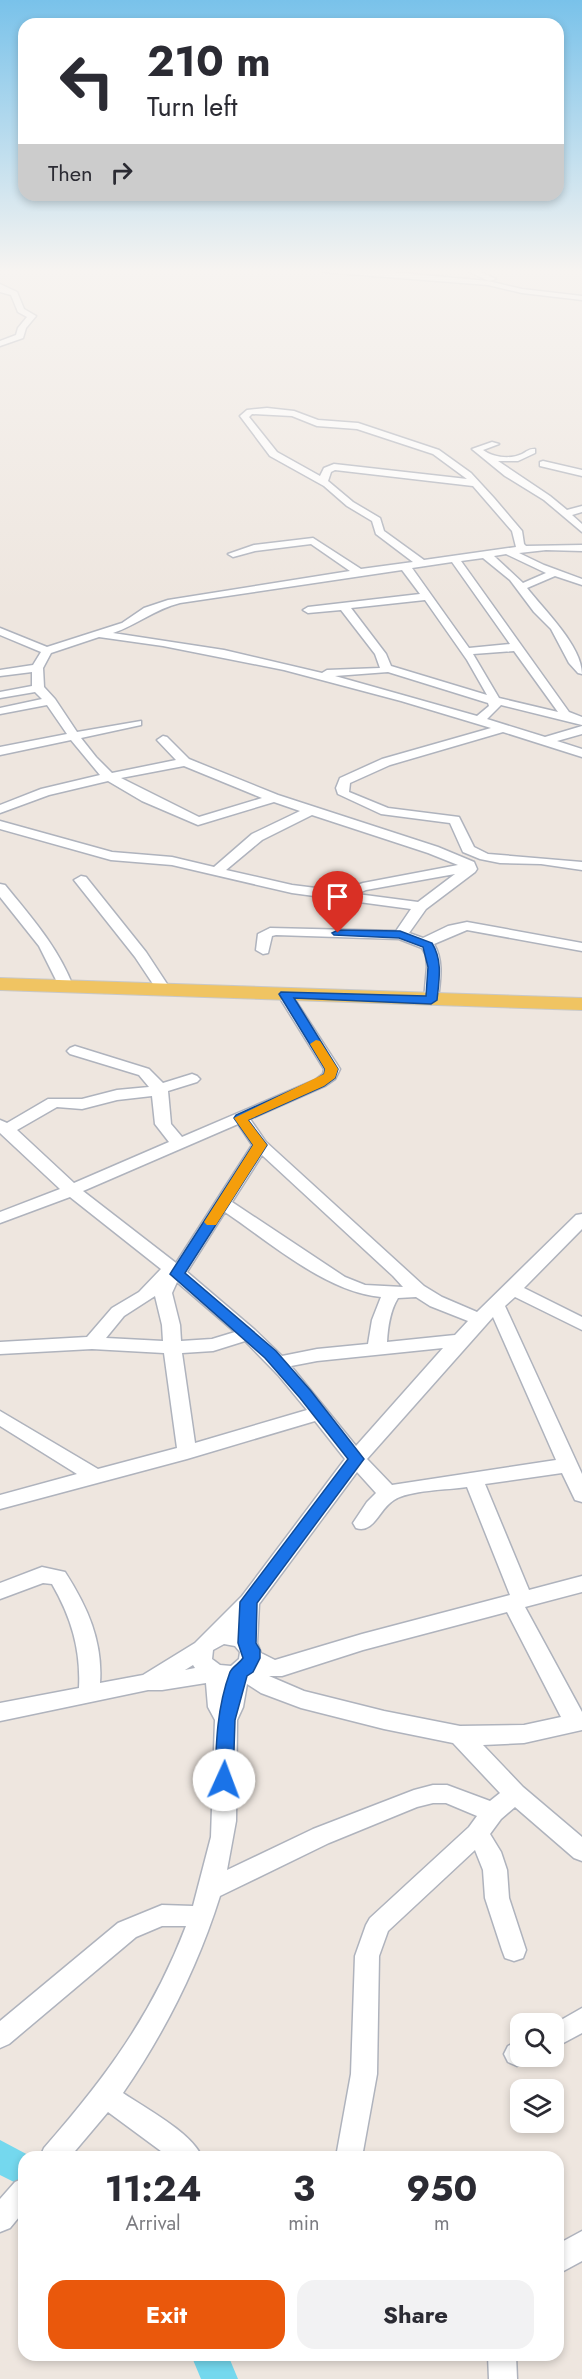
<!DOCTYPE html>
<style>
body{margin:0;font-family:Jost,sans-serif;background:#f2f2f3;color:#2b2b33;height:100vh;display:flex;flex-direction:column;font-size:22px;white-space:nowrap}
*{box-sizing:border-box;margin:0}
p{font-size:20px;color:#7c7c81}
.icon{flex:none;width:33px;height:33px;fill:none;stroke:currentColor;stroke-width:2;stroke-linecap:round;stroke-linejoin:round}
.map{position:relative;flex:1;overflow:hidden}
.panel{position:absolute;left:18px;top:2151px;width:546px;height:210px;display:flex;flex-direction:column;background:#fff;border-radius:18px;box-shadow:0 3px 9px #0003}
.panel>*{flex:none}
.banner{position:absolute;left:18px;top:18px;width:546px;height:183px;border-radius:18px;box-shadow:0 3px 9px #0003;background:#fff;color:#2b2b33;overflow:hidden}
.tools{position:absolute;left:510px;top:2013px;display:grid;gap:12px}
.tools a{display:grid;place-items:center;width:54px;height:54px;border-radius:12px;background:#fff;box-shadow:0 3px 9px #0003;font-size:30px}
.pin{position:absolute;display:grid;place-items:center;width:51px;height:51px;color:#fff;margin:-62px -26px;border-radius:50% 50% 50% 0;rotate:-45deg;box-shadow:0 0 6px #0007}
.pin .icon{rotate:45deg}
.me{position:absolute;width:66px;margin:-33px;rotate:2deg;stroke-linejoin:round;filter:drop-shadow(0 0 4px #0008)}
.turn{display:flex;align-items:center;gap:21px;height:126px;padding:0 30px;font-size:27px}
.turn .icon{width:78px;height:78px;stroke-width:2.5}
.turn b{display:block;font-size:42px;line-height:51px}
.then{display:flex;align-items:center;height:57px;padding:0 30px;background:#0003;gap:12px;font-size:22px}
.eta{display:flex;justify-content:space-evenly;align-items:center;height:102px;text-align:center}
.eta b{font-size:36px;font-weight:700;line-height:42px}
.action{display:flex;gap:12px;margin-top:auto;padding:12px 30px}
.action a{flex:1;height:69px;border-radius:18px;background:#ea580c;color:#fff;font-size:24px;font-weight:700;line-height:69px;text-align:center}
.action a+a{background:#f2f2f3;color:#2b2b33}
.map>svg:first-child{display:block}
</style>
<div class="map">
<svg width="582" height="2379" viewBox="0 0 582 2379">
<rect width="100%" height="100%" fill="#eee6df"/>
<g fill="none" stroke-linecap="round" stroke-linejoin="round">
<path fill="#74d8ee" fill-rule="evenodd" d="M 0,2140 L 32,2157 L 24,2157 L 24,2187 L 0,2175 Z
M 191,2355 L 228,2355 L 238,2379 L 201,2379 Z"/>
<defs>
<path id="minor" d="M 320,269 L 390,272 L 488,281 L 522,289 L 582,296 L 582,300 L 522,293 L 488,285 L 323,272 Z
M 463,269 L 473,269 L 496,279 L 489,281 Z
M 0,284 L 17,292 L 24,309 L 36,316 L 26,328 L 23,338 L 0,346 L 0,341 L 16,335 L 18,328 L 27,317 L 18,312 L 11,295 L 0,292 Z
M 267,408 L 294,411 L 318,420 L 358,423 L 439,450 L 471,473 L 494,498 L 522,531 L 524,544 L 526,546 L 582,545 L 582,551 L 546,550 L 519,553 L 544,565 L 582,579 L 582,585 L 555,576 L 527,588 C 544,610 582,646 582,674 L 578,673 L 569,663 L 551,629 L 534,612 L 510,580 L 483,558 L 461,561 L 569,712 L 582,717 L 582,725 L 501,705 L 487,719 L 545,737 L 582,726 L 582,734 L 557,741 L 582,749 L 582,757 L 503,732 L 390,765 L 350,783 L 349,792 L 388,808 L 459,817 L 474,847 L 488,854 L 582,862 L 582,870 L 541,864 L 500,863 L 480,859 L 463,852 L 450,823 L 381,814 L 338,794 L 336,788 L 340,778 L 382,759 L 491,728 L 401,701 L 284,670 L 163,646 L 99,637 L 51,653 L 43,668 L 44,687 L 55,699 L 77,732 L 141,721 L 141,725 L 81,738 L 96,757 L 112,773 L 176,760 L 157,740 L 163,736 L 167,737 L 189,759 L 278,795 L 438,847 L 474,862 L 477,869 L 475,872 L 426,909 L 409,933 L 423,938 L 448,926 L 467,922 L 582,943 L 582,951 L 467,930 L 434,944 C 444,962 440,980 438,1000 L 431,1004 L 424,1000 L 427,967 L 426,955 L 422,948 L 399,939 L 276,935 L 272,936 L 268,953 L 263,954 L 256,950 L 258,934 L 270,928 L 396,931 L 411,909 L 292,893 L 172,865 L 111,860 L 0,829 L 0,821 L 112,852 L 172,857 L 214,867 L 252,834 L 300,811 L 274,802 L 198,825 L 142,801 L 108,781 L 49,795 L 0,813 L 0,805 L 41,789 L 100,775 L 71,740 L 0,755 L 0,747 L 67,734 L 47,705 L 0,714 L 0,708 L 42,699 L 35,692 L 0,698 L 0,692 L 32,686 L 32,672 L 0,676 L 0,670 L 33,665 L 41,652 L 0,635 L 0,628 L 47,647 L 122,623 L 144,608 L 168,600 L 350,571 L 311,544 L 255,551 L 233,557 L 228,554 L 254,545 L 313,538 L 361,569 L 413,562 L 376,534 L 372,521 L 347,506 L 324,486 L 270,456 L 240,416 L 247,410 ZM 252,414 L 292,416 L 317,426 L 357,429 L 433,454 L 467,479 L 334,464 L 324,468 L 320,476 L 277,452 L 249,417 ZM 335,470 L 473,486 L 512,531 L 516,547 L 424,560 L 384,531 L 380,518 L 353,502 L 328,481 L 331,472 ZM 506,554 L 546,573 L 523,583 L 494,556 ZM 452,562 L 510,644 L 469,648 L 412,568 ZM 402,570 L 420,594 L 308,607 L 303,610 L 308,613 L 341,610 L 375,654 L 380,668 L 327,670 L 322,673 L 224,650 L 113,633 C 137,625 155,609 180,603 ZM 425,600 L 467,660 L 487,695 L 391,666 L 386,654 L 351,608 ZM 514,651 L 558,712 L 499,698 L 473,654 ZM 388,672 L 488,703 L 489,706 L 477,716 L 335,676 ZM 184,766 L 262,798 L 199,817 L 121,778 ZM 312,815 L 428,853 L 458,865 L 363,883 L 340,891 L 292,885 L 226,870 L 262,840 ZM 455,874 L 418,902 L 357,894 L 366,890 Z
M 492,442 L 499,444 L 483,450 C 492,457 510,460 522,454 C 528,451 528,449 535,449 L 535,453 L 518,461 L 498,461 L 550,496 L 567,510 L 582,506 L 582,512 L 572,515 L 582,524 L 582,532 L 544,500 L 505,476 L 472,449 Z
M 543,461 L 582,470 L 582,476 L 540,466 L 540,462 Z
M 81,876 L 86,877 L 146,952 L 171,990 L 169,993 L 159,993 L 135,957 L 74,880 Z
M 0,884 L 5,885 C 31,917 58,947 73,986 L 71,989 L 61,989 L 59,986 L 39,946 L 0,897 Z
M 285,991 L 290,992 L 340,1069 L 335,1079 L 325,1086 L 250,1119 L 266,1142 L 424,1286 L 442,1297 L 477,1312 L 576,1215 L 582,1214 L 582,1229 L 524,1288 L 582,1317 L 582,1330 L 515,1297 L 505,1306 L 582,1474 L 582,1502 L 575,1500 L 562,1473 L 485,1484 L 529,1590 L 582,1576 L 582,1592 L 525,1607 L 582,1712 L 582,1730 L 524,1743 L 483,1745 L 523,1787 L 582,1837 L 582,1861 L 574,1858 L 515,1807 L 501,1819 L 490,1834 L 501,1852 L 507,1870 L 509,1898 L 526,1950 L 523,1958 L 514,1961 L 505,1958 L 502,1950 L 485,1898 L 483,1870 L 475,1850 L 388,1931 L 379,1956 L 377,2074 L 362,2157 L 336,2157 L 351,2074 L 355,1956 L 366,1925 L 370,1918 L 469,1827 L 477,1816 L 446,1803 L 433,1803 L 417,1807 L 329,1843 L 220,1896 C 198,1966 165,2032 123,2093 C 145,2108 191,2132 202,2157 L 169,2157 L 108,2112 L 70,2157 L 40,2157 L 44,2148 C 106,2077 152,2015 186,1926 L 162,1926 L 136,1937 L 9,2044 L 0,2048 L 0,2021 L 118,1923 L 162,1905 L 193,1906 L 211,1837 L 215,1720 L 208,1707 L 206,1683 L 162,1690 L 148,1690 L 0,1721 L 0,1703 L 79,1688 C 81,1649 71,1617 52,1584 L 43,1583 L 0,1599 L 0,1583 L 42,1567 L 65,1572 C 87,1606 103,1641 100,1683 L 143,1675 L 195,1643 L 242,1596 L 345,1459 L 315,1421 L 187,1459 L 0,1509 L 0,1495 L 77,1474 L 0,1426 L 0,1411 L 98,1469 L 177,1448 L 164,1353 L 92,1349 L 0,1354 L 0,1342 L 87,1337 L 112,1308 L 139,1292 L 161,1269 L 70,1197 L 0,1223 L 0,1212 L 60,1189 L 0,1133 L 0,1120 L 7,1123 L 48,1099 L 82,1099 L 117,1090 L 149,1087 L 139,1075 L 70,1054 L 67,1051 L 70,1048 L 75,1046 L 149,1069 L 163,1083 L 192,1074 L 197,1076 L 200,1079 L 197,1082 L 168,1091 L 171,1124 L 182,1137 L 315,1080 L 323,1074 L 324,1069 L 278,995 ZM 152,1096 L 155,1124 L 169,1142 L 74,1183 L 17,1130 L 57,1107 L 82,1109 L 117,1100 ZM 238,1124 L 252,1145 L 176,1263 L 83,1191 ZM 262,1155 L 393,1276 L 403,1287 L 365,1285 L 345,1277 L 232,1202 ZM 225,1212 C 271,1243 326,1292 381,1297 L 372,1320 L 368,1344 L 317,1349 L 282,1356 L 255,1330 L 187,1272 ZM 177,1282 L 235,1332 L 212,1339 L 181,1341 L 180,1325 L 172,1293 ZM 155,1296 L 162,1325 L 163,1341 L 106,1338 L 124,1316 ZM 416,1297 L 430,1306 L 468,1321 L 455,1335 L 387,1342 C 388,1326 390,1311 398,1298 ZM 493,1317 L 556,1460 L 392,1485 L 367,1459 ZM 245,1341 L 279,1376 L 307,1410 L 195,1443 L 182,1353 L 213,1351 ZM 443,1348 L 356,1446 L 291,1366 L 317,1361 ZM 357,1472 L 376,1493 L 367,1502 L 353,1523 L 356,1528 C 374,1534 379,1509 394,1500 C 409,1490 448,1490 467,1487 L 510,1595 L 362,1634 L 275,1660 L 261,1653 L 257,1643 L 259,1604 ZM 507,1612 L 561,1717 L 524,1725 L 460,1726 L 384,1711 L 304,1691 L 269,1676 L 282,1676 L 363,1650 ZM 224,1644 L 235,1646 L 240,1652 L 239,1659 L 231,1666 L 220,1665 L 212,1659 L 213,1650 ZM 193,1665 L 195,1668 L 185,1670 ZM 247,1684 L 261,1693 L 301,1708 L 384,1729 L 453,1743 L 500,1793 L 490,1801 L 447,1785 L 433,1785 L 414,1790 L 313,1829 L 227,1870 L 236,1821 L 237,1720 L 243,1707 Z
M 582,2008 L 582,2033 L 554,2048 L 554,2024 Z
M 520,2040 L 520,2056 L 531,2056 L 529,2060 L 517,2066 L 508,2062 L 504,2054 L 508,2046 Z
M 24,2178 L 24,2211 L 10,2228 L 0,2232 L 0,2199 L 15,2182 Z
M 582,2231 L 582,2261 L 558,2274 L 558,2244 Z
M 488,2355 L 516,2355 L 517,2379 L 489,2379 Z"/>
<path id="major" d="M 0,978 L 582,998 L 582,1010 L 0,990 Z"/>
</defs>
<use href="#minor" stroke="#afb3bd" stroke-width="3"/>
<use href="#major" stroke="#c8c8c8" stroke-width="2"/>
<use href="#minor" fill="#fff" fill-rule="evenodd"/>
<use href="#major" fill="#f0c462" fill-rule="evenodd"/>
</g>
<linearGradient id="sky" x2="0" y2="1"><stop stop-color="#79c2ea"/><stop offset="0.45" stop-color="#f7f4f1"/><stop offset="1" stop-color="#f7f4f1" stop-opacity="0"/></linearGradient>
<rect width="582" height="602" fill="url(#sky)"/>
<path fill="#1a73e8" stroke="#114b97" stroke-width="1.5" d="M 338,930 L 400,931 L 432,943 C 443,961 439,980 437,1000 L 431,1004 L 294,998 L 338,1069 L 335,1078 L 324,1086 L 248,1120 L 267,1145 L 185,1273 L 276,1351 L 311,1391 L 364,1459 L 257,1603 L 256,1643 L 260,1650 L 260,1658 L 253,1672 L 247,1676 L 235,1720 L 233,1780 L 231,1786 L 224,1788 L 217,1786 L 215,1780 C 216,1743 217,1707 230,1672 C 233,1666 239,1664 243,1658 L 238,1643 L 240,1602 L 348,1459 L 300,1398 L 265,1358 L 170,1274 L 253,1145 L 234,1118 L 236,1115 L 315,1080 L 324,1074 L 325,1069 L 279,994 L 281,992 L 426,996 L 428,967 L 423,947 L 399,938 L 334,935 L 332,933 Z"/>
<path fill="#f59e0b" d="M 316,1040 L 320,1041 L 338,1069 L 335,1078 L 324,1086 L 248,1120 L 267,1145 L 216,1225 L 207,1225 L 204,1222 L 253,1145 L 234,1118 L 324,1074 L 325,1069 L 310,1044 Z"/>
</svg>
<div class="tools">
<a><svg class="icon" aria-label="search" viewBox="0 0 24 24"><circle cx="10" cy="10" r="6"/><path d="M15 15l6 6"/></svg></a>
<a><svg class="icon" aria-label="layers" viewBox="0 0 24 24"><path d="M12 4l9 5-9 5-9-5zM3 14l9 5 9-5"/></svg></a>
</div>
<div class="pin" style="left:338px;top:933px;background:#d93025"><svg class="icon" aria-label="arrive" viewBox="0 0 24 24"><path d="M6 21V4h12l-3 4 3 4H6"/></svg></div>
<svg class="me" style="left:224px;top:1780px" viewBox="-20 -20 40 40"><circle r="19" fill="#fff"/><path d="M0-13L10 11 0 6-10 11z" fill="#1a73e8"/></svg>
<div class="banner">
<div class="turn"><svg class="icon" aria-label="left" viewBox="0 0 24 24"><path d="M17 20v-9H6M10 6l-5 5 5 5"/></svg><div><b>210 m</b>Turn left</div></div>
<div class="then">Then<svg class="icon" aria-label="right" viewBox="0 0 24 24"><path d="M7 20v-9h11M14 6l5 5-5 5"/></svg></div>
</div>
<section class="panel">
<div class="eta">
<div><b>11:24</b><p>Arrival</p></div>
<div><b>3</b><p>min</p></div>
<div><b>950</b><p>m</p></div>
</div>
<div class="action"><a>Exit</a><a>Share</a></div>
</section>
</div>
